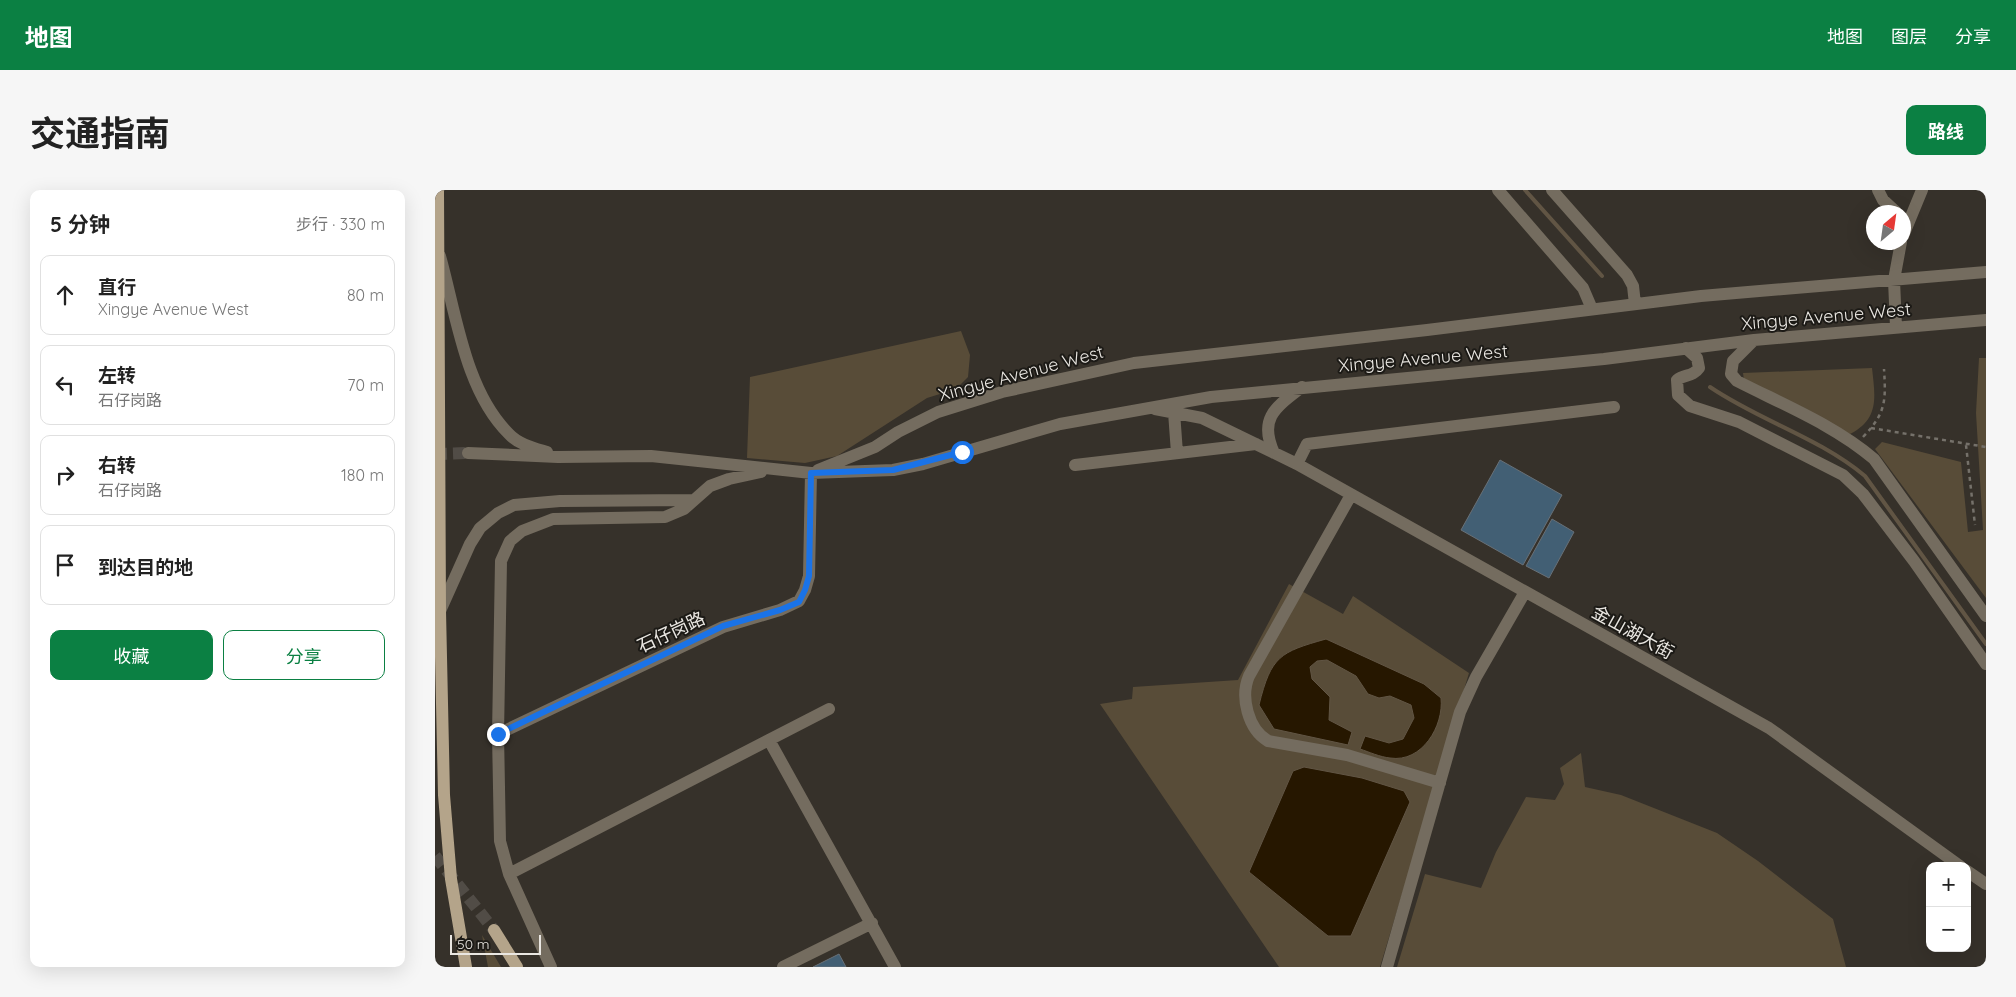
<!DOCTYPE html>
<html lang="zh">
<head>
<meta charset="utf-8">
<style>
  :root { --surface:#fff; --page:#f6f6f6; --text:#222; --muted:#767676; --line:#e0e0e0; --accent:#0b8043 }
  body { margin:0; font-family:Quicksand,"Noto Sans SC",sans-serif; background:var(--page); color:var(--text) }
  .controls { position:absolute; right:15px; bottom:15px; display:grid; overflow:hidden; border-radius:10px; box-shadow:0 5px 20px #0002 }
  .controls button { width:45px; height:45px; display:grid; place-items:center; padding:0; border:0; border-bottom:1px solid var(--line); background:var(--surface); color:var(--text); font:25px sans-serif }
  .compass { position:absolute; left:1431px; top:15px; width:45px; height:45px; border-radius:50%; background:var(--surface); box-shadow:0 5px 20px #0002; rotate:29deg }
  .scale { position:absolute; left:15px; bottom:12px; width:91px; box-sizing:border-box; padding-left:5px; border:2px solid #eae7e2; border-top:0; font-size:14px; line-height:18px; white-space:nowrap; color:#eae7e2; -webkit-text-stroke:4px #1c1a16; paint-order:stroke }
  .stop { position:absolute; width:15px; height:15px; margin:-11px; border:4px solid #1a73e8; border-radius:50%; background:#fff }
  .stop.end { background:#1a73e8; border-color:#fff; box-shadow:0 1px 5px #0008 }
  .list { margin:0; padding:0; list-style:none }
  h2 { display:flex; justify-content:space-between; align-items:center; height:65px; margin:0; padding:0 20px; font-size:21px }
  h2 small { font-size:16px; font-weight:400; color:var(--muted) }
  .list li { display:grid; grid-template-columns:32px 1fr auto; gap:15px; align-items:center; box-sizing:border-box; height:80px; margin:0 10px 10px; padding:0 10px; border:1px solid var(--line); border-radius:10px }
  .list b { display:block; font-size:19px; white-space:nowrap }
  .list p { margin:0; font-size:16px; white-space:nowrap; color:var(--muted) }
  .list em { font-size:16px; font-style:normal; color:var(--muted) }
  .actions { display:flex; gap:10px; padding:15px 20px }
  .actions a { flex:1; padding:11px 0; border:1px solid var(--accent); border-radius:10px; text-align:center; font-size:18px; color:var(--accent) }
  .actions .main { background:var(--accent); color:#fff }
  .icon { flex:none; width:28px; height:28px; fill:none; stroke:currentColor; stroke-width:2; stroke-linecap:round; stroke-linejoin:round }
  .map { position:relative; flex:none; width:1551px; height:777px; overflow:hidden; border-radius:10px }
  header { display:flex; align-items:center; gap:30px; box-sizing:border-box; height:70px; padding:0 25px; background:var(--accent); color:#fff }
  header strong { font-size:24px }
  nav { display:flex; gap:28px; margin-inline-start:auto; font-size:18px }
  .intro { display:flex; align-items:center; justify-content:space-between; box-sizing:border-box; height:120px; padding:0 30px }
  h1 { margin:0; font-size:35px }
  .button { padding:12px 22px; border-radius:10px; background:var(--accent); color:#fff; font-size:18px; font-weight:700 }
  main { display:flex; gap:30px; padding:0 30px }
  aside { flex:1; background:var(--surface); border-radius:10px; box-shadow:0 5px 20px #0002 }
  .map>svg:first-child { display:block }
</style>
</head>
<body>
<header>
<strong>地图</strong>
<nav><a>地图</a><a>图层</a><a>分享</a></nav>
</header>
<div class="intro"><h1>交通指南</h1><a class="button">路线</a></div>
<main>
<aside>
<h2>5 分钟<small>步行 · 330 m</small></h2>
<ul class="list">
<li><svg class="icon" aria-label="ahead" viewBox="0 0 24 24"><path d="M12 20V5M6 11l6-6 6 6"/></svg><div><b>直行</b><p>Xingye Avenue West</p></div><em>80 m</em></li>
<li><svg class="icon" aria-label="left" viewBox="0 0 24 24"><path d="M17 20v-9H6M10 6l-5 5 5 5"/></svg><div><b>左转</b><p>石仔岗路</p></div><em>70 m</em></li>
<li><svg class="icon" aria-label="right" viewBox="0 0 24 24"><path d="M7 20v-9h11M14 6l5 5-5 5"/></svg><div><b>右转</b><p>石仔岗路</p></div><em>180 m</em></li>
<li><svg class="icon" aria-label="arrive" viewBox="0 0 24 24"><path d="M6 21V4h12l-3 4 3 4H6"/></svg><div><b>到达目的地</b></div></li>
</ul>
<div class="actions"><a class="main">收藏</a><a>分享</a></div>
</aside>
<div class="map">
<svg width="1551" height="777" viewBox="0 0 1551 777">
  <rect width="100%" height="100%" fill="#36312a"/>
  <path fill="#584c38" d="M526 141 535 165 533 187 521 199 492 208 402 266 370 273 312 268 315 187Z
    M1544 168H1551V408L1440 259 1447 252 1526 272 1533 342 1548 340 1541 223Z
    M1437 178C1440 206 1445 229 1415 244L1309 190 1308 183Z
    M854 394 908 424 918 406 1034 483 945 777H844L665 514 697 509 698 497 803 490Z
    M1146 563 1150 597 1186 605 1282 643 1323 671 1398 729 1411 777H962L990 684 1046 698 1061 662 1091 607 1120 610 1129 594 1125 578Z
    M47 745 66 777H53Z"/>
  <path fill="#261700" stroke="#615544" d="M891 449 989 494 1006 508C1009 536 987 573 955 568 945 567 934 562 925 559L930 546 954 553 968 549 979 528 976 515 955 506 944 508 933 504 921 486 892 470 882 471 875 477 877 489 895 507 894 530 917 542 913 555 839 539 824 515C836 466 845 462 891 449Z
    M869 577 927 588 969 601 975 612 916 746H893L814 682 858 581Z"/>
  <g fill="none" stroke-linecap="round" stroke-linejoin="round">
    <path stroke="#615544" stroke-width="4" d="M1090 0 1167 86
      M1275 197C1325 231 1383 247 1430 286L1551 454"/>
  </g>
  <path fill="#425f74" stroke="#687077" d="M1065 270 1127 305 1088 375 1026 340Z
    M1117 329 1139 342 1114 388 1091 376Z
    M404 764 411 777H378Z"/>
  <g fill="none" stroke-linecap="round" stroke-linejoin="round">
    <path stroke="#514c46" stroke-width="12" stroke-dasharray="12 6" stroke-linecap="butt" d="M0 264 33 263"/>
    <path stroke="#514c46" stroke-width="12" stroke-dasharray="12 6" stroke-linecap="butt" d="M0 666 59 740"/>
    <path stroke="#75716a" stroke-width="2.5" stroke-dasharray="4 4" stroke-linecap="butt" d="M1436 238 1551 257
      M1428 247C1451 223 1451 211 1449 179
      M1531 255 1540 335"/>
    <path stroke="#746c5f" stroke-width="12" d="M1063 0 1148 98 1157 119
      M1117 0 1192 85 1198 96 1200 114
      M1443 0 1448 10 1461 22
      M1468 46 1487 0
      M5 66C21 123 30 201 74 244 83 254 99 258 112 262
      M1461 137 1459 90 1466 52
      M1319 150 1298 171 1296 184 1302 191C1349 215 1399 235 1439 269L1551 426
      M1251 158 1262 168 1264 178C1258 187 1249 184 1242 190L1243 205 1255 216 1304 232 1408 285 1428 304 1479 371 1551 474
      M720 219 767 228 862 274 1334 538 1525 676
      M739 222 742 263
      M33 263 123 267 216 266 376 283 458 280 488 274 625 234 776 207 1169 169 1319 150 1551 130
      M839 263C823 228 841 217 867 197
      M862 274 872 254 1179 217
      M640 275 821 254
      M383 280 440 257 463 242 503 222 567 202 699 173 992 140 1266 106 1551 82
      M916 305 814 486C805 507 813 539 833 551L912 565 1005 593
      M5 421 35 354 45 338 63 323 79 315 125 311 257 310
      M63 544 288 437 345 420 364 411 370 400 374 386 376 283
      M334 550 460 777
      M1532 681 1551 694
      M74 684 394 519
      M116 777 74 684 65 651 63 544 66 371 75 351 87 341 118 329 230 327 249 319 275 296 294 289 326 282
      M348 777 437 733
      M952 777 1025 522 1041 487 1090 402"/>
    <path stroke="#b4a48a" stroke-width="12" d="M3 0 5 421 9 605 16 689 31 777
      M59 740 82 777"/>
  </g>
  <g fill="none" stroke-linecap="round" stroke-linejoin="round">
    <path stroke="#1a73e8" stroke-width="6" d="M63 544 288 436 345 420 364 412 370 400 374 386 376 283 458 280 527 262"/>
  </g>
  <g text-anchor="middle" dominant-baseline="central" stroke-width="4" stroke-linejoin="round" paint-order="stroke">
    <g font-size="18" fill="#eae7e2" stroke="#1c1a16">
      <text transform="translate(1391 126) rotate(-5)">Xingye Avenue West</text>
      <text transform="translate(988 168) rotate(-5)">Xingye Avenue West</text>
      <text transform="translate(586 183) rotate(-15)">Xingye Avenue West</text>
      <text transform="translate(236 442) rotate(-25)">石仔岗路</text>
      <text transform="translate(1198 442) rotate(29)">金山湖大街</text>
    </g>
  </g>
</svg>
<div class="controls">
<button>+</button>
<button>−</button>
</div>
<svg class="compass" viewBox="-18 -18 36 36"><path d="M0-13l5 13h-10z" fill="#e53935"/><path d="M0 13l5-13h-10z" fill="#767676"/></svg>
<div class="scale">50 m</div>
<div class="stop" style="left:527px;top:262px"></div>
<div class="stop end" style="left:63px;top:544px"></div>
</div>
</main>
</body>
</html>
